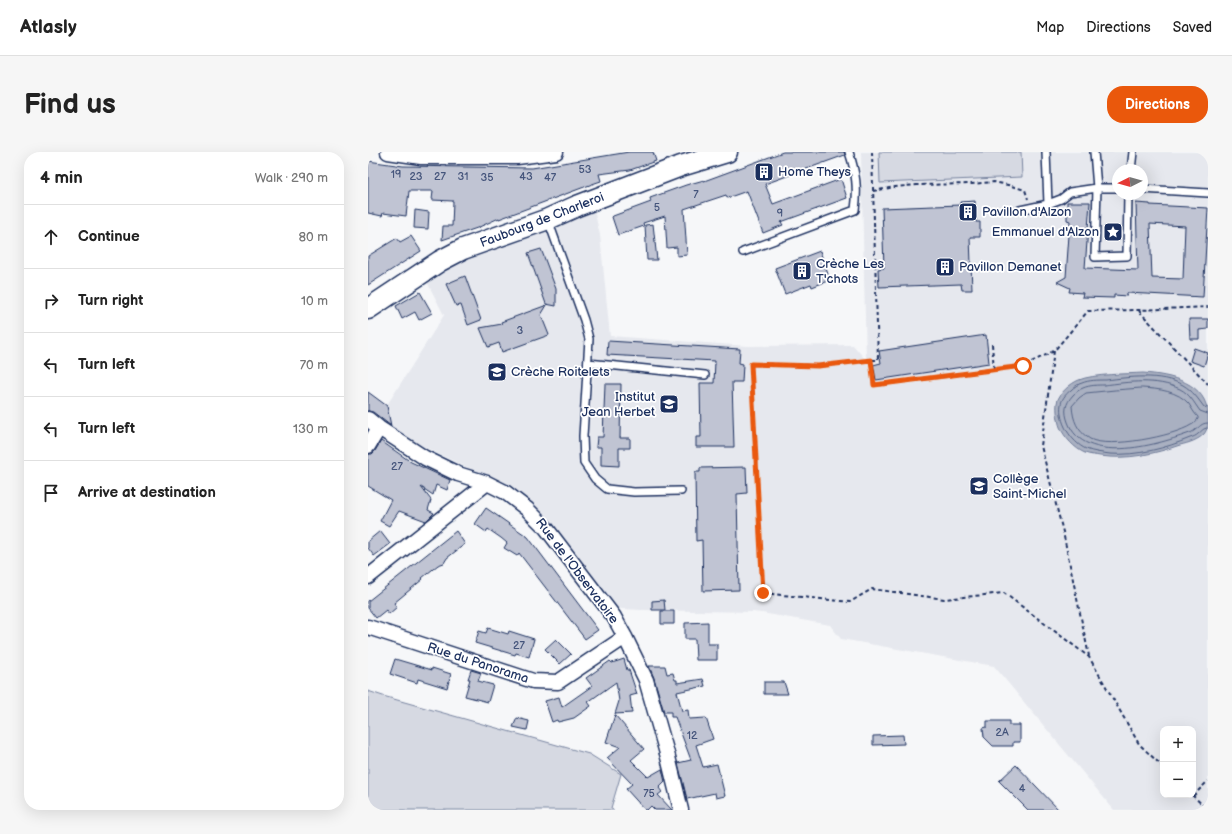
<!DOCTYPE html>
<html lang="en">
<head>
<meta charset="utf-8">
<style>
  :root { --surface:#fff; --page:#f6f6f6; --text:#222; --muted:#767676; --line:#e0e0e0; --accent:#ea580c }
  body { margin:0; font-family:"Balsamiq Sans",sans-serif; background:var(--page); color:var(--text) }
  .controls { position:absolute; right:12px; bottom:12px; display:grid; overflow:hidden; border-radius:8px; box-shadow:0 4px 16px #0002 }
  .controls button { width:36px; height:36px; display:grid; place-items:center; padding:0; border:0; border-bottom:1px solid var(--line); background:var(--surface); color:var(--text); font:20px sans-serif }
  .compass { position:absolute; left:744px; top:12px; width:36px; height:36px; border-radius:50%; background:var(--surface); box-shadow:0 4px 16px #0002; rotate:265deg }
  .stop { position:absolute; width:12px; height:12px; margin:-9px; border:3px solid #ea580c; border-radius:50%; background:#fff }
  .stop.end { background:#ea580c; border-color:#fff; box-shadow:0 1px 4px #0008 }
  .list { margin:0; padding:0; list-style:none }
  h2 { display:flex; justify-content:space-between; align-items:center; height:52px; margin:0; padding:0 16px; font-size:17px }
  h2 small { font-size:13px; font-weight:400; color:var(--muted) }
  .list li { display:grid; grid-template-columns:26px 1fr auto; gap:12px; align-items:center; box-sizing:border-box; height:64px; padding:0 16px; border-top:1px solid var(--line) }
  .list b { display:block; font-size:15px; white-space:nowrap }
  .list em { font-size:13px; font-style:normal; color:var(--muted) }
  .icon { flex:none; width:22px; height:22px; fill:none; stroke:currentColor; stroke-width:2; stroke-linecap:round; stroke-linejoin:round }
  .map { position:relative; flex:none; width:840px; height:658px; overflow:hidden; border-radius:16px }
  header { display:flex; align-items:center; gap:24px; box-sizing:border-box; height:56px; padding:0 20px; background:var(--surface); border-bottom:1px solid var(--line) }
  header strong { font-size:19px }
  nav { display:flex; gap:22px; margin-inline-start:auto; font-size:14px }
  .intro { display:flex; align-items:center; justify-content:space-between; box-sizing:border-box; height:96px; padding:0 24px }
  h1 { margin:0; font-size:28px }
  .button { padding:10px 18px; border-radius:16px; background:var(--accent); color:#fff; font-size:14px; font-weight:700 }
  main { display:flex; gap:24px; padding:0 24px }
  aside { flex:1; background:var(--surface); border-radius:16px; box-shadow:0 4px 16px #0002 }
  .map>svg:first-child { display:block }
</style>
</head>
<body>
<header>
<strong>Atlasly</strong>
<nav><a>Map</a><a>Directions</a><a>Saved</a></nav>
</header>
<div class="intro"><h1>Find us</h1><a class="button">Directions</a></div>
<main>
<aside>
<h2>4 min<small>Walk · 290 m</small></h2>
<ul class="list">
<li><svg class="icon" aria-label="ahead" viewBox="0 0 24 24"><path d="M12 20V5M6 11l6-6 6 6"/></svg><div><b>Continue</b></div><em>80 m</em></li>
<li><svg class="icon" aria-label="right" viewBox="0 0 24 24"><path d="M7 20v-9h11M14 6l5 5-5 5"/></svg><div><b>Turn right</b></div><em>10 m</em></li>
<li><svg class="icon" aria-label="left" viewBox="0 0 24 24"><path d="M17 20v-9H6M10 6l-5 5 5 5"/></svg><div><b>Turn left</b></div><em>70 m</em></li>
<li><svg class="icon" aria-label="left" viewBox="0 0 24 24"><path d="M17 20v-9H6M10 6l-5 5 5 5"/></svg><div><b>Turn left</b></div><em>130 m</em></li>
<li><svg class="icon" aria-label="arrive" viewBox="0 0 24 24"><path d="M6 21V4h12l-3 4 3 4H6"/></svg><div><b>Arrive at destination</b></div></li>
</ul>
</aside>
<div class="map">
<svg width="840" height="658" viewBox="0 0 840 658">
  <rect width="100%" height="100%" fill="#f6f7f9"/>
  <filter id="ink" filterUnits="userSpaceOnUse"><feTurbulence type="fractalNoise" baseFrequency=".025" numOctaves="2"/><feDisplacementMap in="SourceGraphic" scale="8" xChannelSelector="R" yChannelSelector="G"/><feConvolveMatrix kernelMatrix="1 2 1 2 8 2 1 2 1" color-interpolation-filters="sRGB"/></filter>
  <g filter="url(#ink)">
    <path fill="#e6e8ee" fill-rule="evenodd" d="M493 0H840V658H746L626 514 473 487 462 473 394 461 385 460 273 458 238 456 142 336 18 277 12 264 76 163 57 126 180 67 224 49 232 83 242 184 379 194 485 193 498 208ZM750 18H774V42H750ZM219 178 227 212 217 283ZM795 577H825V643H795Z"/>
    <path fill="#d6d9e2" stroke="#7884a0" d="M511 0H653L654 25 512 31Z
      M0 539 15 544 221 602 253 622 243 656 246 658H0Z"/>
    <path fill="#a9b0c1" stroke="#707c99" d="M775 221C802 223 840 230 840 265 840 271 840 277 836 282 830 288 821 291 812 293 786 302 759 308 732 304 727 303 722 303 717 301 707 297 696 285 692 275 690 270 688 257 689 251 690 242 703 231 711 228 725 222 759 222 775 221Z"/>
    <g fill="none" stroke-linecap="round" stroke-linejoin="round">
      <path stroke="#546386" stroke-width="1" d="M774 236C791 237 810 239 821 252 824 257 826 261 830 265V267C828 269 826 272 823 273 806 284 741 297 722 287 709 279 705 268 704 254L711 246 718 241 747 238Z
        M840 256 836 255C830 247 825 239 815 233 792 221 762 225 738 228 730 228 721 228 714 231 710 232 706 235 703 238 699 241 694 246 693 252 690 269 703 290 718 297 725 300 735 301 742 302 769 304 798 296 822 286 825 285 828 284 830 282 834 279 835 276 840 276
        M840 262 832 259C826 251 822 242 812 237 788 226 761 230 736 233 730 233 722 233 715 236 712 237 708 240 705 243 697 252 696 259 700 270 716 314 788 293 819 282 822 281 825 280 827 278 832 275 833 271 840 271"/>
    </g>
    <path fill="#c0c4d3" stroke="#1b2f5e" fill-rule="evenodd" d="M261 0H285L288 9 262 18 231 22 233 29 227 31 131 67V66L109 76 74 88 75 74H84L85 49 64 48 65 39H41L38 64 15 61 14 64 0 61V9L35 14 164 16Z
      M415 0H476L477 3 397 32 405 52 473 27 479 46 413 70 415 73 395 81 379 39 359 46 358 43 316 57 319 103 309 104V95L299 96 297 64 275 71 276 74 250 83 244 65 245 64 283 50 282 46 318 33 336 28V29Z
      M607 49 608 70H612V85H602L604 138H594L593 132 511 135 510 117 516 116 514 56 592 53V50Z
      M699 50H722L717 116 770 118 768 51 782 52V53L840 56 835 145 759 141V144L746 143V146L714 145 715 141 701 140 702 136 689 130 698 125 702 69 699 68ZM782 72 817 74 815 127 784 126Z
      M47 58 61 60 60 77 46 76Z
      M285 72 289 108H279L277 73Z
      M43 84 53 99 0 133V104L29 86 32 90Z
      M173 97 188 137V154L178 152 160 101Z
      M452 99 462 128 444 135 443 132 417 142 407 116Z
      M97 124 113 168 100 173 93 153 88 154 78 132Z
      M52 140 64 161 51 168 47 160 34 167 28 154Z
      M179 153 173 163 181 183 134 200 131 191 120 195 112 176 134 172 133 170Z
      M821 167H840V177L831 178V187H822Z
      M618 183 621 211 508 228 505 213 513 211 511 199Z
      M240 189 372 197 371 211 375 212 374 230H364L366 295H328V285H333L332 231H346L347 209 239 203Z
      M826 196 840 201 836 214 822 209Z
      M237 232H253L252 286H262V296H251V314L233 313V295H228L229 285H235Z
      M0 240 19 254 23 274 5 260 0 259Z
      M13 289 43 310 82 328 79 338 68 333 65 343 53 335 63 348 60 358 66 361 58 369 31 359 21 374 12 369 23 348 0 334V302H4L7 299Z
      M378 315 379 341 369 342 371 438 335 439 334 388 328 389 327 320H332V316Z
      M118 356 160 385 230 478 217 487 151 401 149 404 136 396 139 391 133 386 120 377 118 380 107 372Z
      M12 379 22 392 6 404 0 396V389Z
      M88 379 97 392 79 406 76 411 70 413 54 426 55 427 26 451 29 455 21 462 18 458 8 466 0 456V449Z
      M296 448 297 458H284V449Z
      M293 459H306V472H293Z
      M340 470V492H349V508H328L327 487H317V471Z
      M120 476 140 482 141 479 166 487 161 505 148 501 147 503 107 491 111 479 118 481Z
      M188 487 203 502 192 512 177 497Z
      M27 507 64 518V516L83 522 79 536 50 527 49 531 22 522Z
      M256 507 259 518H261L269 542 262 544 264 561 247 562 251 549 248 530 220 550 223 554 206 566 190 570 189 568 184 570 177 549 191 545 194 555 224 534 218 526 242 509 244 511Z
      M281 514H297L299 522 305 521 307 528H309V531L335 527 337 534 309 540 314 559 320 558 321 567 338 566 345 587 328 593 335 615 349 612 357 644 348 646 347 641 319 647 310 611 323 608 307 565H303V560H296L286 526Z
      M103 518 113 521 110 529 125 533 120 550 97 544 102 527H100Z
      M396 530H416L420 542H396Z
      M247 563 276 597 263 608 280 625 294 617 297 630 291 636 294 640 290 643 304 658H287L283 654 279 658H277L258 637 264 632 239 606 252 595 238 590Z
      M149 566 161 569 159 578 145 575Z
      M619 569H641V573H652V590H645V594H625L616 585 615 576 619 575Z
      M535 583 536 592 505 593V584Z
      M648 613 667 633 691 658H660L631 629Z"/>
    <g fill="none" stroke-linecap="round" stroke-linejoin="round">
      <g stroke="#1b2f5e" stroke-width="10">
        <path id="service" d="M678 0 680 52
          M726 0 729 36H750
          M763 18 765 0
          M774 37 840 41
          M652 58 680 52 693 47 702 40 729 36 727 105 759 104 760 42
          M180 68 216 168 221 187 215 284 216 311 227 327 239 337 266 340 313 339
          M375 100 487 58C490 36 488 21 481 0
          M220 211 337 223"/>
      </g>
      <g stroke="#1b2f5e" stroke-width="17">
        <path id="minor" d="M20 0 53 5H149L188 0
          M0 267 11 276 57 306 90 322 119 331 137 340 159 357 178 376 246 465 257 485 278 528 300 605 313 658
          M0 294 11 276
          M0 425 119 331
          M0 475 165 529 190 530 257 485"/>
      </g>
      <g stroke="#1b2f5e" stroke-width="23">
        <path id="secondary" d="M0 157 72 109 95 97 180 67 209 54 313 14 359 0"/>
      </g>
      <path stroke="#1b2f5e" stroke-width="2" stroke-dasharray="4 3" stroke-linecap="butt" d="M504 0 510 208H503L507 233 655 214 686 199 720 159 771 158 840 155
        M505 39 527 35 549 33 603 32 626 30 640 33 657 38 660 47
        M771 159 840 232
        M624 192 626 218
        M686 199 673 294 695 380 721 504
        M503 208 450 214 383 212 395 441 482 450 504 437 576 447 636 441 721 505 771 592 795 615
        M824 643 840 658
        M825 644 840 629"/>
      <use href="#service" stroke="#fff" stroke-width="7"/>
      <use href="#minor" stroke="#fff" stroke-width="14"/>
      <use href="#secondary" stroke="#fff" stroke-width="20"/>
    </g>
  </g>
  <g fill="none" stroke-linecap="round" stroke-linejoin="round" filter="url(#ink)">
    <path stroke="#ea580c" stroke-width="5" d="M395 441 383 212 450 214 503 208 506 233 655 214"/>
  </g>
  <defs>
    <g id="building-square" transform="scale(1)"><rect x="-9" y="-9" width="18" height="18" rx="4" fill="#1b2f5e" stroke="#fff"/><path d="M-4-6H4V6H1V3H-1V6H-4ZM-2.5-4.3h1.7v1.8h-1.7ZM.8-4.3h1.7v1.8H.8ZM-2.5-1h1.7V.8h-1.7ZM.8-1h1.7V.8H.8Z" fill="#fff"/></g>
    <g id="sight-square" transform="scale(1)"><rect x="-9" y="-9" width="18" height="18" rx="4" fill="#1b2f5e" stroke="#fff"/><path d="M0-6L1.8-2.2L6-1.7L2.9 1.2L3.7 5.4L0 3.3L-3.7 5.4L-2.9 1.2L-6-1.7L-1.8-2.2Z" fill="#fff"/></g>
    <g id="school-square" transform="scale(1)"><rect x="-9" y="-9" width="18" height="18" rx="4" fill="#1b2f5e" stroke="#fff"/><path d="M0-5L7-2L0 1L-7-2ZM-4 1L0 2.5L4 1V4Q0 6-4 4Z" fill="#fff"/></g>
  </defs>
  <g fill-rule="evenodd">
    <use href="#building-square" x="396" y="20"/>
    <use href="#building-square" x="600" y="60"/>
    <use href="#sight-square" x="745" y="80"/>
    <use href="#building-square" x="577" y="115"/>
    <use href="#building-square" x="434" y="119"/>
    <use href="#school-square" x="129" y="220"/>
    <use href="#school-square" x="301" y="252"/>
    <use href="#school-square" x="611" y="334"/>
  </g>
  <g text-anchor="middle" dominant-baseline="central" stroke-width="3.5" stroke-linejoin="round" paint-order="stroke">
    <g font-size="11" fill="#44547b">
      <text x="217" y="17">53</text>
      <text x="28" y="22">19</text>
      <text x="48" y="24">23</text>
      <text x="72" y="24">27</text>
      <text x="95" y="24">31</text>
      <text x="158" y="24">43</text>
      <text x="119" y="25">35</text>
      <text x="182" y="25">47</text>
      <text x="328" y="42">7</text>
      <text x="289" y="55">5</text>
      <text x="412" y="61">9</text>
      <text x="152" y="178">3</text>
      <text x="29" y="314">27</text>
      <text x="151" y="493">27</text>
      <text x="634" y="580">2A</text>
      <text x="324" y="583">12</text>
      <text x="654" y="636">4</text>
      <text x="281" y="641">75</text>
    </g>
    <g font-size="13" fill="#1b2f5e" stroke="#fff" text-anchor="start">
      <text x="410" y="20">Home Theys</text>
      <text x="614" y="60">Pavillon d'Alzon</text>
      <text x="731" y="80" text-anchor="end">Emmanuel d'Alzon</text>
      <text x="448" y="112">Crèche Les<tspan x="448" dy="15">T'chots</tspan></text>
      <text x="591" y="115">Pavillon Demanet</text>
      <text x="143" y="220">Crèche Roitelets</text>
      <text x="287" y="245" text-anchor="end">Institut<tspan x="287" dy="15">Jean Herbet</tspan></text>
      <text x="625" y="327">Collège<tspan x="625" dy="15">Saint-Michel</tspan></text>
    </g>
    <g font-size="13" fill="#1b2f5e" stroke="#fff">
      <text transform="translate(174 68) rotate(-21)">Faubourg de Charleroi</text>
      <text transform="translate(209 419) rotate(53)">Rue de l'Observatoire</text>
      <text transform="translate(110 511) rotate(18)">Rue du Panorama</text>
    </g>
  </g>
</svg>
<div class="controls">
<button>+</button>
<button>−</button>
</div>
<svg class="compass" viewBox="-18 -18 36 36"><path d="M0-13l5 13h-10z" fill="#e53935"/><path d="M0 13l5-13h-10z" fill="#767676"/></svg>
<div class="stop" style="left:655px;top:214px"></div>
<div class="stop end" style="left:395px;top:441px"></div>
</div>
</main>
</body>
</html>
